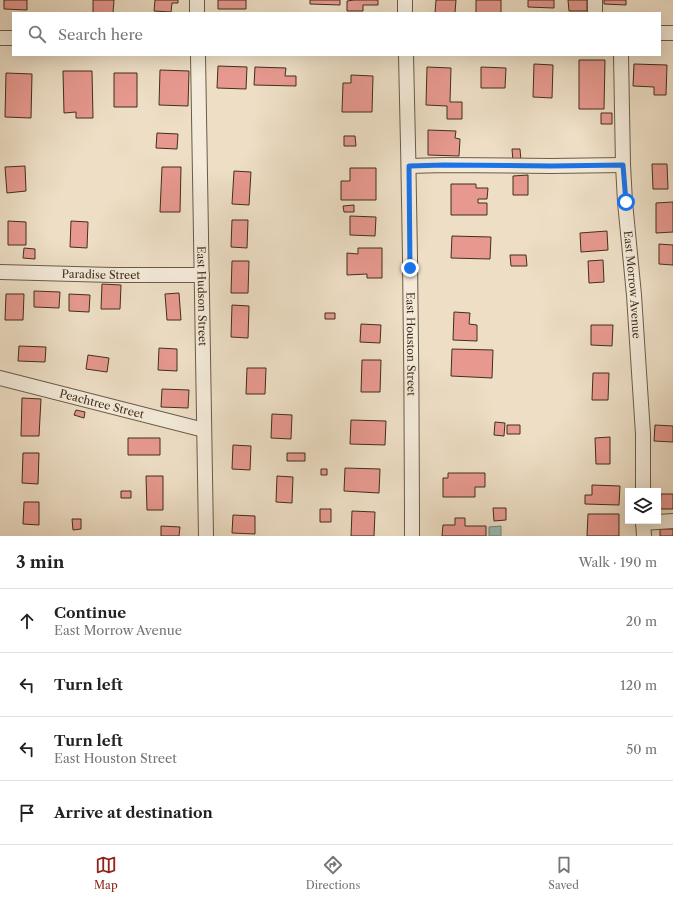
<!DOCTYPE html>
<html lang="en">
<head>
<meta charset="utf-8">
<style>
  :root { --surface:#fff; --page:#f6f6f6; --text:#222; --muted:#767676; --line:#e0e0e0; --accent:#8f2418 }
  body { margin:0; font-family:"Libre Caslon Text",serif; background:var(--page); color:var(--text) }
  .controls { position:absolute; right:12px; bottom:12px; display:grid; overflow:hidden; border-radius:0px; box-shadow:0 4px 16px #0002 }
  .controls button { width:36px; height:36px; display:grid; place-items:center; padding:0; border:0; border-bottom:1px solid var(--line); background:var(--surface); color:var(--text); font:20px sans-serif }
  .stop { position:absolute; width:12px; height:12px; margin:-9px; border:3px solid #1a73e8; border-radius:50%; background:#fff }
  .stop.end { background:#1a73e8; border-color:#fff; box-shadow:0 1px 4px #0008 }
  .list { margin:0; padding:0; list-style:none }
  h2 { display:flex; justify-content:space-between; align-items:center; height:52px; margin:0; padding:0 16px; font-size:17px }
  h2 small { font-size:13px; font-weight:400; color:var(--muted) }
  .list li { display:grid; grid-template-columns:26px 1fr auto; gap:12px; align-items:center; box-sizing:border-box; height:64px; padding:0 16px; border-top:1px solid var(--line) }
  .list b { display:block; font-size:15px; white-space:nowrap }
  .list p { margin:0; font-size:13px; white-space:nowrap; color:var(--muted) }
  .list em { font-size:13px; font-style:normal; color:var(--muted) }
  .icon { flex:none; width:22px; height:22px; fill:none; stroke:currentColor; stroke-width:2; stroke-linecap:round; stroke-linejoin:round }
  .map { position:relative; flex:none; width:673px; height:536px; overflow:hidden }
  .search { position:absolute; background:var(--surface); box-shadow:0 4px 16px #0002; left:12px; right:12px; top:12px; height:44px; display:flex; align-items:center; gap:10px; box-sizing:border-box; padding:0 14px; border-radius:0px; color:var(--muted); font-size:15px }
  .sheet { height:308px; background:var(--surface) }
  nav { display:flex; justify-content:space-around; align-items:center; box-sizing:border-box; height:56px; border-top:1px solid var(--line); background:var(--surface); font-size:11px; color:var(--muted) }
  nav a { display:grid; justify-items:center; gap:2px }
  nav .on { color:var(--accent) }
  .map>svg:first-child { display:block }
</style>
</head>
<body>
<div class="map">
<svg width="673" height="536" viewBox="0 0 673 536">
  <rect width="100%" height="100%" fill="#eddec5"/>
  <filter id="stains"><feTurbulence type="fractalNoise" baseFrequency=".005" numOctaves="4"/><feColorMatrix values="0 0 0 0 .2 0 0 0 0 .09 0 0 0 0 .02 0 0 0 .5 -.17"/></filter>
  <radialGradient id="worn" r=".72"><stop offset=".6" stop-color="#630" stop-opacity="0"/><stop offset="1" stop-color="#630" stop-opacity=".3"/></radialGradient>
  <path fill="#99bcb8" stroke="#768479" d="M501 526V536H489V527Z"/>
  <path fill="#e7998f" stroke="#412f1b" d="M4 0H27V10L4 9Z
    M93 0H114L113 13H93Z
    M155 0H178V3H172L171 12 154 11Z
    M218 0H246V9H218Z
    M310 0H340V5L310 4Z
    M354 0H378V5H363V11H347V1Z
    M436 0H456L455 13H435Z
    M476 0H501V13H476Z
    M528 0H554V8L528 7Z
    M568 0H587V11H569Z
    M604 0H626V5L604 4Z
    M579 60H605L604 109H579Z
    M534 64 553 65 552 98 533 97Z
    M634 64 667 65 666 95H654V87L633 86Z
    M218 66 247 67 246 89 217 88Z
    M255 67 286 68 285 76H296V86L254 85Z
    M427 67 451 68 450 102H462V119H447V106L426 105Z
    M481 67 506 68 505 88H481Z
    M160 70 189 71 188 106 159 105Z
    M63 71H92L93 118H76V112L64 113Z
    M6 73 32 74 31 118 5 117Z
    M114 73H137V107H114Z
    M351 75 373 76 372 112H342L343 83H351Z
    M601 113H612V124H601Z
    M428 130 456 131 455 138 460 139 459 156 428 155Z
    M157 133 178 134 177 149 156 148Z
    M344 136H355L356 146H344Z
    M512 149H520L521 161H513Z
    M652 164H667L668 189H653Z
    M25 166 26 191 7 193 5 167Z
    M162 167H181L180 212H160Z
    M350 168H376V200H341V181H350Z
    M234 171 251 172 249 205 232 204Z
    M528 175V195H513V176Z
    M451 184H476V188H488L487 199H478V203H487V215H451Z
    M673 202V232L656 233V203Z
    M354 205V212H344L343 206Z
    M350 216 376 217 375 236 350 235Z
    M232 220H248L247 248 231 247Z
    M8 221 26 222V245H8Z
    M71 221 88 222 87 248 70 247Z
    M607 231 608 250 581 252 580 233Z
    M452 236 491 237 490 259 451 258Z
    M659 244 673 245V265L659 264Z
    M24 248 35 249V259L23 258Z
    M358 248H382V278H367V274L347 275V253L358 254Z
    M510 255H526L527 266H511Z
    M603 260 604 282 589 283 588 261Z
    M232 261H249L248 293H231Z
    M102 284 121 285 120 309H101Z
    M34 291 60 292 59 308 34 307Z
    M179 293 181 320H167L165 294Z
    M6 294H24L23 320H5Z
    M69 294 90 295 89 312 69 311Z
    M232 305 249 306 248 338 231 337Z
    M454 312 470 313 469 324 477 325V341L453 340Z
    M325 313H335V319H325Z
    M361 324 381 325 380 343 360 342Z
    M591 325H613L612 346 591 345Z
    M19 346 46 347 45 362 18 361Z
    M159 348 177 349V371L158 370Z
    M452 349 493 350 492 378 451 376Z
    M88 355 109 358 107 372 86 369Z
    M362 360H381L380 392H361Z
    M247 368H266L265 394H246Z
    M593 373H609L608 400H592Z
    M162 389 189 390 188 408 161 407Z
    M22 398 41 399 39 436H21Z
    M76 410 85 412 84 418 74 415Z
    M272 414 292 415 291 439 271 438Z
    M351 420 386 421 385 445 350 444Z
    M495 422 505 423 504 436 494 435Z
    M507 425H520V434H507Z
    M655 425 673 426V442L654 441Z
    M610 437V464H596L595 438Z
    M128 438H160V455H128Z
    M233 445 251 446 250 470 232 469Z
    M23 453H39L38 484 22 483Z
    M287 453H305V461H287Z
    M345 468 380 469 379 493 344 491Z
    M321 469H327V475H321Z
    M448 473H485V487H475V497H443V478H448Z
    M146 476H163V510H147Z
    M277 476 293 477 292 503 276 502Z
    M592 485 620 486 619 505 585 504V495H592Z
    M121 491H131V498H121Z
    M661 494H673V509H660Z
    M24 502H39V525L23 524Z
    M493 508H506V520L494 521Z
    M320 509H331V522H320Z
    M352 511 375 512 374 536H351Z
    M588 514H619V536H587Z
    M233 515 255 516V534L232 533Z
    M455 518H465V526H486V536H442L443 525H455Z
    M72 519H81V529L73 530Z
    M161 526 180 527 179 536H161Z
    M660 529H673V536H660Z"/>
  <g fill="none" stroke-linecap="round" stroke-linejoin="round">
    <g stroke="#6c5b46" stroke-width="16">
      <g id="minor">
        <path d="M197 0V13"/>
        <path d="M405 0V13"/>
        <path d="M595 0V13"/>
        <path d="M660 33H673"/>
        <path d="M0 38H13"/>
        <path id="s1" d="M198 55 206 536"/>
        <path id="s2" d="M406 55C410 215 412 376 412 536"/>
        <path id="s3" d="M621 55 623 165 625 202 634 295 643 434V491"/>
        <path d="M409 166 444 165 551 166 623 165"/>
        <path id="s4" d="M0 272 112 275H202"/>
        <path id="s5" d="M0 378 204 430"/>
        <path d="M643 521 644 536"/>
        <path d="M643 523 673 521"/>
      </g>
    </g>
    <use href="#minor" stroke="#f3ead9" stroke-width="14"/>
  </g>
  <g fill="none" stroke-linecap="round" stroke-linejoin="round">
    <path stroke="#1a73e8" stroke-width="5" d="M410 268 409 166 444 165 551 166 623 165 626 202"/>
  </g>
  <g text-anchor="middle" dominant-baseline="central" stroke-width="3" stroke-linejoin="round" paint-order="stroke">
    <g font-size="11" fill="#412f1b" stroke="#f3ead9">
      <text stroke="none"><textPath href="#s4" startOffset="101">Paradise Street</textPath></text>
      <text stroke="none"><textPath href="#s3" startOffset="230">East Morrow Avenue</textPath></text>
      <text stroke="none"><textPath href="#s1" startOffset="241">East Hudson Street</textPath></text>
      <text stroke="none"><textPath href="#s2" startOffset="289">East Houston Street</textPath></text>
      <text stroke="none"><textPath href="#s5" startOffset="105">Peachtree Street</textPath></text>
    </g>
  </g>
  <rect width="100%" height="100%" filter="url(#stains)"/>
  <rect width="100%" height="100%" fill="url(#worn)"/>
</svg>
<div class="controls">
<button><svg class="icon" aria-label="layers" viewBox="0 0 24 24"><path d="M12 4l9 5-9 5-9-5zM3 14l9 5 9-5"/></svg></button>
</div>
<div class="stop" style="left:626px;top:202px"></div>
<div class="stop end" style="left:410px;top:268px"></div>
<div class="search"><svg class="icon" aria-label="search" viewBox="0 0 24 24"><circle cx="10" cy="10" r="6"/><path d="M15 15l6 6"/></svg>Search here</div>
</div>
<section class="sheet">
<h2>3 min<small>Walk · 190 m</small></h2>
<ul class="list">
<li><svg class="icon" aria-label="ahead" viewBox="0 0 24 24"><path d="M12 20V5M6 11l6-6 6 6"/></svg><div><b>Continue</b><p>East Morrow Avenue</p></div><em>20 m</em></li>
<li><svg class="icon" aria-label="left" viewBox="0 0 24 24"><path d="M17 20v-9H6M10 6l-5 5 5 5"/></svg><div><b>Turn left</b></div><em>120 m</em></li>
<li><svg class="icon" aria-label="left" viewBox="0 0 24 24"><path d="M17 20v-9H6M10 6l-5 5 5 5"/></svg><div><b>Turn left</b><p>East Houston Street</p></div><em>50 m</em></li>
<li><svg class="icon" aria-label="arrive" viewBox="0 0 24 24"><path d="M6 21V4h12l-3 4 3 4H6"/></svg><div><b>Arrive at destination</b></div></li>
</ul>
</section>
<nav>
<a class="on"><svg class="icon" aria-label="map" viewBox="0 0 24 24"><path d="M3 6l6-2 6 2 6-2v14l-6 2-6-2-6 2zM9 4v14M15 6v14"/></svg>Map</a>
<a><svg class="icon" aria-label="directions" viewBox="0 0 24 24"><path d="M12 3l9 9-9 9-9-9zM9 14v-3h6M13 9l2 2-2 2"/></svg>Directions</a>
<a><svg class="icon" aria-label="saved" viewBox="0 0 24 24"><path d="M7 4h10v16l-5-4-5 4z"/></svg>Saved</a>
</nav>
</body>
</html>
